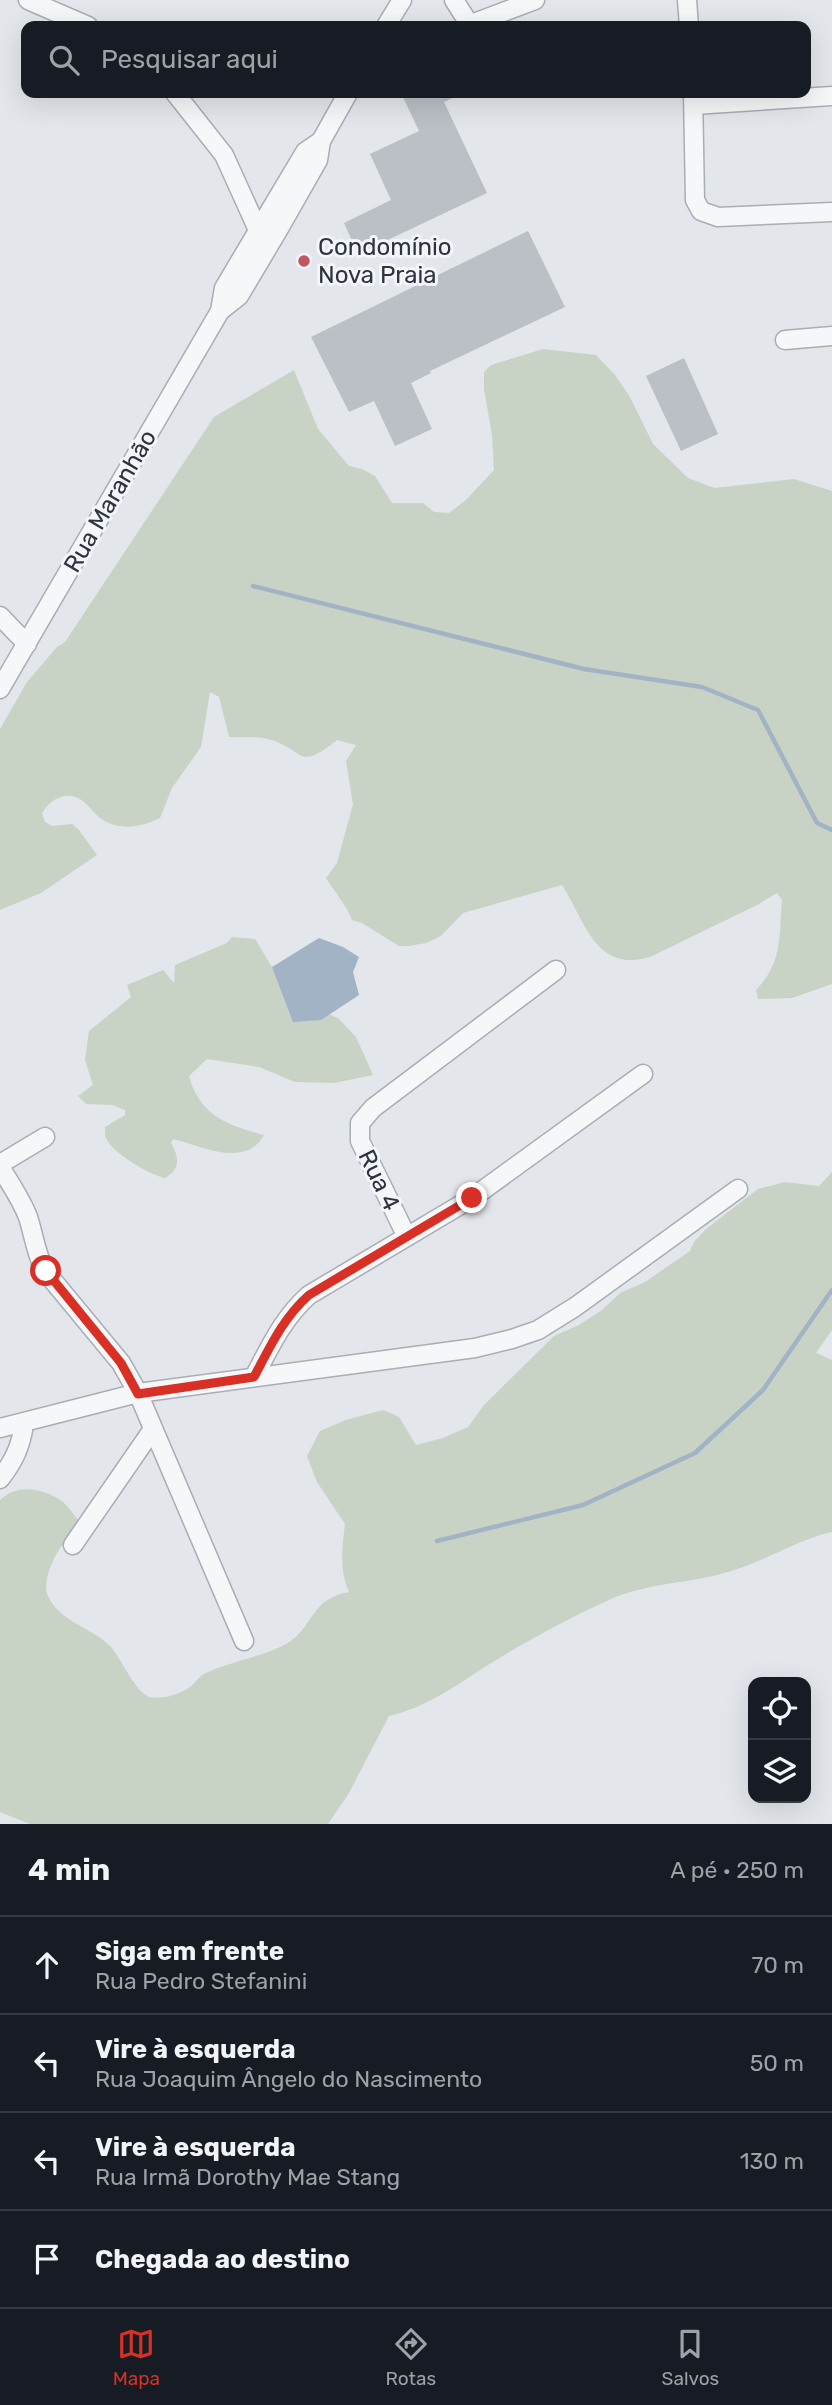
<!DOCTYPE html>
<html lang="pt">
<head>
<meta charset="utf-8">
<style>
  :root { --surface:#171b24; --page:#20242c; --text:#f1f3f6; --muted:#9ea1a6; --line:#363941; --accent:#d93025 }
  body { margin:0; font-family:Rubik,sans-serif; background:var(--page); color:var(--text) }
  .controls { position:absolute; right:21px; bottom:21px; display:grid; overflow:hidden; border-radius:14px; box-shadow:0 7px 28px #0002 }
  .controls button { width:63px; height:63px; display:grid; place-items:center; padding:0; border:0; border-bottom:2px solid var(--line); background:var(--surface); color:var(--text); font:35px sans-serif }
  .stop { position:absolute; width:21px; height:21px; margin:-16px; border:5px solid #d93025; border-radius:50%; background:#fff }
  .stop.end { background:#d93025; border-color:#fff; box-shadow:0 2px 7px #0008 }
  .list { margin:0; padding:0; list-style:none }
  h2 { display:flex; justify-content:space-between; align-items:center; height:91px; margin:0; padding:0 28px; font-size:30px }
  h2 small { font-size:23px; font-weight:400; color:var(--muted) }
  .list li { display:grid; grid-template-columns:46px 1fr auto; gap:21px; align-items:center; box-sizing:border-box; height:98px; padding:0 28px; border-top:2px solid var(--line) }
  .list b { display:block; font-size:26px; white-space:nowrap }
  .list p { margin:0; font-size:23px; white-space:nowrap; color:var(--muted) }
  .list em { font-size:23px; font-style:normal; color:var(--muted) }
  .icon { flex:none; width:38px; height:38px; fill:none; stroke:currentColor; stroke-width:2; stroke-linecap:round; stroke-linejoin:round }
  .map { position:relative; flex:none; width:832px; height:1824px; overflow:hidden }
  .search { position:absolute; background:var(--surface); box-shadow:0 7px 28px #0002; left:21px; right:21px; top:21px; height:77px; display:flex; align-items:center; gap:18px; box-sizing:border-box; padding:0 24px; border-radius:14px; color:var(--muted); font-size:26px }
  .sheet { height:483px; background:var(--surface) }
  nav { display:flex; justify-content:space-around; align-items:center; box-sizing:border-box; height:98px; border-top:2px solid var(--line); background:var(--surface); font-size:19px; color:var(--muted) }
  nav a { display:grid; justify-items:center; gap:4px }
  nav .on { color:var(--accent) }
  .map>svg:first-child { display:block }
</style>
</head>
<body>
<div class="map">
<svg width="832" height="1824" viewBox="0 0 832 1824">
  <rect width="100%" height="100%" fill="#e3e6ea"/>
  <path fill="#c8d3c5" d="M543 349 596 355 615 375 630 397 653 444 688 478 714 488 794 479 832 491V984L792 998 758 999 756 990C783 962 779 936 782 900L777 893 757 905 650 957C595 973 586 922 562 885L463 913 441 936 426 943 409 946H399L362 923 352 920 347 909 326 878 337 863 353 804 346 761 356 745 337 740C296 773 306 749 268 739 256 736 241 738 229 737L219 697 210 692 201 747 172 788 160 818C142 827 121 831 103 820 94 815 88 802 78 798 63 791 49 801 42 813L45 822 52 826 72 824 79 830 97 855 41 893 0 910V729L27 682 57 647 65 642 214 417 294 370 318 429 349 466 362 469 375 476 392 503H423L434 512 449 513 466 500 494 470 492 435 484 389V372L491 365Z
    M232 937 255 939 287 992 339 1019 356 1037 373 1075 334 1083 295 1082 259 1067 207 1059 189 1076C200 1116 227 1125 264 1135 245 1169 202 1146 173 1139L171 1143C179 1157 181 1169 165 1178 150 1175 112 1153 106 1138 105 1136 105 1128 105 1127L125 1115V1110L112 1105 86 1104 78 1096 93 1085 85 1060 89 1031 131 997 127 985 163 970 174 983 175 965 227 943Z
    M832 1172V1330L816 1353 832 1360V1532C795 1540 765 1562 728 1572 689 1584 648 1582 609 1600 573 1616 536 1636 501 1657 464 1679 432 1706 389 1716L349 1793 328 1824H30L0 1812V1500C17 1483 44 1488 63 1502 69 1507 74 1515 78 1520L76 1535C71 1539 64 1543 60 1548 52 1560 41 1585 49 1598 62 1623 93 1628 111 1647 121 1659 136 1693 150 1697 161 1700 181 1694 190 1687 196 1682 199 1676 206 1673 231 1661 262 1657 286 1644 315 1627 309 1599 349 1592 339 1568 342 1550 345 1524L317 1482 307 1456 320 1431 346 1420 383 1410 399 1417 416 1445 443 1438 468 1427 484 1405 554 1336 579 1325 602 1310 620 1293 645 1282 690 1251 694 1242 706 1229 758 1189 785 1182 819 1186Z"/>
  <path fill="#a2b3c6" d="M319 938 343 947 359 957 353 972 359 995 321 1020 293 1022 272 967Z"/>
  <g fill="none" stroke-linecap="round" stroke-linejoin="round">
    <path stroke="#a2b3c6" stroke-width="4.5" d="M253 586 584 669 702 687 758 710 817 823 832 830
      M437 1541 583 1505 695 1453 763 1390 832 1290"/>
  </g>
  <path fill="#bbbfc6" d="M401 93H464L444 102 487 193 358 254 344 223 391 200 370 154 419 131Z
    M528 231 565 307 430 371 431 373 411 383 432 429 395 446 374 401 349 412 311 337Z
    M684 358 718 434 681 451 646 376Z"/>
  <g fill="none" stroke-linecap="round" stroke-linejoin="round">
    <g stroke="#a9adb4" stroke-width="21">
      <path id="minor" d="M28 0 88 26
        M454 0 468 22 474 23 535 0
        M687 0 689 26
        M386 26 402 0
        M175 93 224 155 258 230
        M693 93 695 200 701 211 718 217 832 212
        M694 105 832 96
        M220 311 224 288 305 152 321 141
        M785 340 832 336
        M0 616 27 644
        M0 689 220 311 239 296 280 227 318 160 321 141 348 93
        M0 1164 45 1137
        M0 1167C10 1183 21 1199 28 1217 34 1236 36 1254 45 1271L121 1363 138 1393 244 1641
        M406 1235 360 1141V1123L373 1108 556 970
        M254 1377C270 1347 283 1318 309 1295L472 1198 643 1074
        M0 1428 138 1393 475 1348 512 1339 538 1330 575 1307 738 1189
        M0 1479C14 1461 21 1446 24 1424
        M73 1545 153 1429"/>
    </g>
    <use href="#minor" stroke="#f6f7f9" stroke-width="18"/>
  </g>
  <g fill="none" stroke-linecap="round" stroke-linejoin="round">
    <path stroke="#d93025" stroke-width="9" d="M46 1271 121 1363 138 1394 254 1377C270 1347 283 1318 309 1295L472 1198"/>
  </g>
  <circle fill="#c25562" stroke="#f3f5f8" stroke-width="2.5" cx="304" cy="261" r="7"/>
  <g text-anchor="middle" dominant-baseline="central" stroke-width="6" stroke-linejoin="round" paint-order="stroke">
    <g font-size="24" fill="#2d3341" stroke="#f3f5f8" text-anchor="start">
      <text x="318" y="247">Condomínio<tspan x="318" dy="28">Nova Praia</tspan></text>
    </g>
    <g font-size="24" fill="#2d3341" stroke="#f3f5f8">
      <text transform="translate(110 501) rotate(-60)">Rua Maranhão</text>
      <text transform="translate(379 1180) rotate(64)">Rua 4</text>
    </g>
  </g>
</svg>
<div class="controls">
<button><svg class="icon" aria-label="locate" viewBox="0 0 24 24"><circle cx="12" cy="12" r="6"/><path d="M12 2v4M12 18v4M2 12h4M18 12h4"/></svg></button>
<button><svg class="icon" aria-label="layers" viewBox="0 0 24 24"><path d="M12 4l9 5-9 5-9-5zM3 14l9 5 9-5"/></svg></button>
</div>
<div class="stop" style="left:46px;top:1271px"></div>
<div class="stop end" style="left:472px;top:1198px"></div>
<div class="search"><svg class="icon" aria-label="search" viewBox="0 0 24 24"><circle cx="10" cy="10" r="6"/><path d="M15 15l6 6"/></svg>Pesquisar aqui</div>
</div>
<section class="sheet">
<h2>4 min<small>A pé · 250 m</small></h2>
<ul class="list">
<li><svg class="icon" aria-label="ahead" viewBox="0 0 24 24"><path d="M12 20V5M6 11l6-6 6 6"/></svg><div><b>Siga em frente</b><p>Rua Pedro Stefanini</p></div><em>70 m</em></li>
<li><svg class="icon" aria-label="left" viewBox="0 0 24 24"><path d="M17 20v-9H6M10 6l-5 5 5 5"/></svg><div><b>Vire à esquerda</b><p>Rua Joaquim Ângelo do Nascimento</p></div><em>50 m</em></li>
<li><svg class="icon" aria-label="left" viewBox="0 0 24 24"><path d="M17 20v-9H6M10 6l-5 5 5 5"/></svg><div><b>Vire à esquerda</b><p>Rua Irmã Dorothy Mae Stang</p></div><em>130 m</em></li>
<li><svg class="icon" aria-label="arrive" viewBox="0 0 24 24"><path d="M6 21V4h12l-3 4 3 4H6"/></svg><div><b>Chegada ao destino</b></div></li>
</ul>
</section>
<nav>
<a class="on"><svg class="icon" aria-label="map" viewBox="0 0 24 24"><path d="M3 6l6-2 6 2 6-2v14l-6 2-6-2-6 2zM9 4v14M15 6v14"/></svg>Mapa</a>
<a><svg class="icon" aria-label="directions" viewBox="0 0 24 24"><path d="M12 3l9 9-9 9-9-9zM9 14v-3h6M13 9l2 2-2 2"/></svg>Rotas</a>
<a><svg class="icon" aria-label="saved" viewBox="0 0 24 24"><path d="M7 4h10v16l-5-4-5 4z"/></svg>Salvos</a>
</nav>
</body>
</html>
